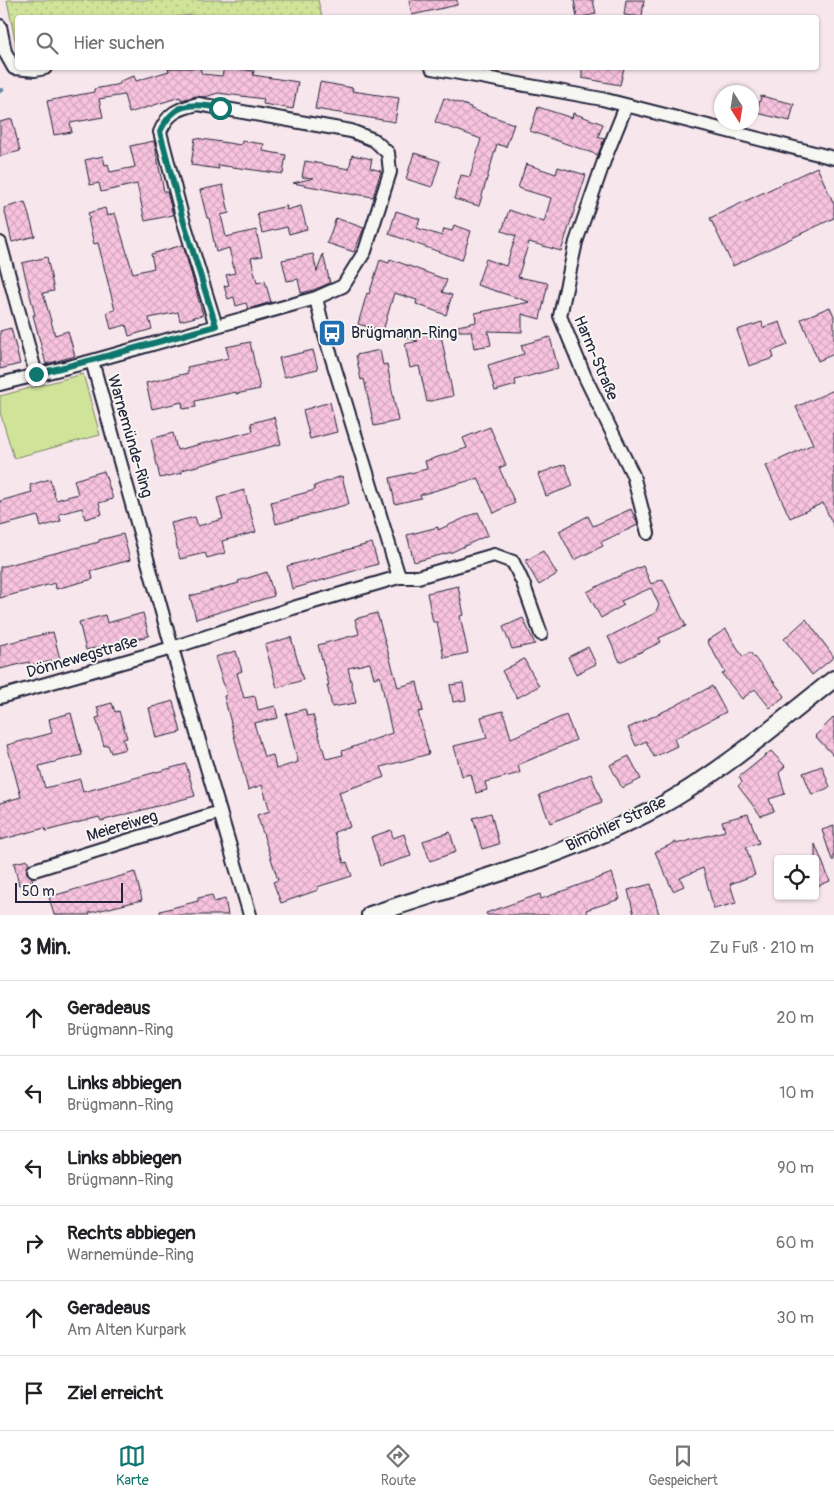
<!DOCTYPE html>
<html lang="de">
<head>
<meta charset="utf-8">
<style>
  :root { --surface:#fff; --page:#f2f2f2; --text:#202124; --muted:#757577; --line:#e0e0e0; --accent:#0f766e }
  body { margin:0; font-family:Pangolin,sans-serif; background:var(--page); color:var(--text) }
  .controls { position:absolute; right:15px; bottom:15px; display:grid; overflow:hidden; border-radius:5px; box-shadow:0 1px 4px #0004 }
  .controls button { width:45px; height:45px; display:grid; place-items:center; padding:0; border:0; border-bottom:1px solid var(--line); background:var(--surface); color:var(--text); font:25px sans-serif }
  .compass { position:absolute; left:714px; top:85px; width:45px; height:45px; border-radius:50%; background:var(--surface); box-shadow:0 1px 4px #0004; rotate:168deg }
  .scale { position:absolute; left:15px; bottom:12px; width:108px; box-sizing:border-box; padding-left:5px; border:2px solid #22223b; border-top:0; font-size:14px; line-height:18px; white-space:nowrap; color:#22223b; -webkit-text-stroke:4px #f6f6f2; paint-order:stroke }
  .stop { position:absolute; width:15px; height:15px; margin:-11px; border:4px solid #0f766e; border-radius:50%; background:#fff }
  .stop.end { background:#0f766e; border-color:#fff; box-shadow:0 1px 5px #0008 }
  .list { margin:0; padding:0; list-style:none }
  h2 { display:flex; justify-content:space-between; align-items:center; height:65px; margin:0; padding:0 20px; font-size:21px }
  h2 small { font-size:16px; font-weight:400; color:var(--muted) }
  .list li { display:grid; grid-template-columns:32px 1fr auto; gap:15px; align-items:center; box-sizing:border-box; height:75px; padding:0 20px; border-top:1px solid var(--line) }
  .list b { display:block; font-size:19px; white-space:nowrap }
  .list p { margin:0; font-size:16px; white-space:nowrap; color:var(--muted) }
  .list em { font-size:16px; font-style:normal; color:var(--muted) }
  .icon { flex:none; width:28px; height:28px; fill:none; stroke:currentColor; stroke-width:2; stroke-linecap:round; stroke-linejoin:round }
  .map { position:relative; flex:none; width:834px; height:915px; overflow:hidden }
  .search { position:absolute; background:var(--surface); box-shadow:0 1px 4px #0004; left:15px; right:15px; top:15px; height:55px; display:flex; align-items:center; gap:12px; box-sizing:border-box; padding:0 18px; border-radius:5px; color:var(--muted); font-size:19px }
  .sheet { height:515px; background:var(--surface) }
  nav { display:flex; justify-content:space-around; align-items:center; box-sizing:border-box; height:70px; border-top:1px solid var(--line); background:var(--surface); font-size:14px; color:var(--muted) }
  nav a { display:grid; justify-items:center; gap:2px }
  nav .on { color:var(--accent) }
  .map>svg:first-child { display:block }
</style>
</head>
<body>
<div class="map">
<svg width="834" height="915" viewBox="0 0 834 915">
  <defs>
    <pattern id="grass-dots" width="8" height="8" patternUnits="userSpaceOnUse" patternTransform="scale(1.25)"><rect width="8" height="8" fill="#d0e499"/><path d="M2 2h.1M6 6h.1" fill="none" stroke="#b2c385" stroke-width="1.8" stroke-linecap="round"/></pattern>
    <pattern id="building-cross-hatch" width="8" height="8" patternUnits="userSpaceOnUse" patternTransform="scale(1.25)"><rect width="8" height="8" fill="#f8c3de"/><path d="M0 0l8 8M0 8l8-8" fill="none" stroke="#d4a7bf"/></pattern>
  </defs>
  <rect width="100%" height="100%" fill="#f7e7ec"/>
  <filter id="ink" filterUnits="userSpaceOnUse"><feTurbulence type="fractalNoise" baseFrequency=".02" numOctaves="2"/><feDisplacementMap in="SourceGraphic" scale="10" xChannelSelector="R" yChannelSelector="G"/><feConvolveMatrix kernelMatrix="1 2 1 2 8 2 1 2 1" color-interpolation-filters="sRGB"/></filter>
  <g filter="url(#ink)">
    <path fill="url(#grass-dots)" stroke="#79836a" d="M7 0H318L322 17 209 18 190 15 167 18H18L17 49Z"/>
    <path fill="#d0e499" stroke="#79836a" d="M83 374 100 435 14 458 0 412V396Z"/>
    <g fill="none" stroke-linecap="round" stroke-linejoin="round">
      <path stroke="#6389a6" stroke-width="4.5" d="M0 91 2 90"/>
    </g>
    <path fill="url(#building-cross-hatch)" stroke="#22223b" d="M409 0H457V5L412 15Z
      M574 0H593L596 14 577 18Z
      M626 0H644L642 17 624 15Z
      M168 68H200L202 74 222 76 224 68H227L254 71 253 75 298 82 293 109 263 104 264 99 218 93 205 97 196 96 181 100 180 97 129 113 124 95 99 99 103 117 70 123 72 132 54 135 47 101 94 92V89L120 84V81L134 76 136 81 169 71Z
      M582 68H624L620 85 582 78Z
      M320 82 353 88 352 91 399 98 395 122 315 109Z
      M761 96 794 104 790 121 757 113Z
      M444 98 471 107V109L514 124 506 147 497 144 479 206 454 199 461 175 470 177 481 139 435 122Z
      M538 107 572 118 573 113 603 124 598 137 604 139 598 155 530 131Z
      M12 119 20 151 0 156V122Z
      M195 138 241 145 242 141 264 144 263 151 286 155 283 174 218 165 219 169 191 165Z
      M154 141 164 192H167L173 215 145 221 137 184 101 192 99 183 90 185 85 160 103 156 105 165 108 164 110 172 135 167 130 146Z
      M414 153 440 161 432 187 406 179Z
      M352 155 372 159 370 168 381 171 373 197 355 194V195L293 183 314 178 302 177 305 161 349 169Z
      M526 164 556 174 558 167 586 175 561 251 529 242 518 277 548 283 540 319 522 314V332L488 331 491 345 474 348 471 331H459L458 326 476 322 475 313 530 302 477 285 486 259 506 266 516 236 502 231 509 210 544 222 551 198 518 188Z
      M817 167 834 204V218L733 266 710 218Z
      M223 185 229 213 221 215 226 237 256 230 262 256 251 258 257 283 265 281 271 302 248 309 246 303 236 306 234 297 228 299 224 286 229 285 226 275 235 273 229 248 216 252 209 218H207L200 190Z
      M25 202 35 236 12 242 4 208Z
      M287 206 286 210 301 206 307 229 289 234 287 227 262 233 257 213Z
      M105 208 107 216 115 213 133 273 154 268 151 254 183 245 203 315 180 321 178 312 149 318 152 329 129 336 126 325 111 329 107 312 115 310 98 243 94 244 88 219 90 218 88 213Z
      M396 211 420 219 417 228 442 236 444 229 452 231 454 225 471 231 462 260 389 234Z
      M336 218 364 228 354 252 327 243Z
      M313 254 317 272 323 254 330 283 313 290 301 293 298 279 287 281 282 260Z
      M47 257 54 291 43 293 55 335 68 331 75 356 46 364 33 315H35L22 263Z
      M390 259 447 280 442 292 452 295 446 315 416 304 417 300 394 293 383 331 358 324 367 293 369 294 380 260 389 263Z
      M830 307 834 316V354L818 361 801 319Z
      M762 322 763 328 780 322 788 345 772 351 774 358 749 366 737 330Z
      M11 328 20 364 0 369V331Z
      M440 330 453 396 427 402 419 366 410 368 405 344 418 341 404 337Z
      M550 337 558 368 515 380 516 385 495 391 488 365 524 354 521 345Z
      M250 342 260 389 236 394V392L195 401 196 407 183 409 182 402 152 409 146 383 188 373 187 367 229 358 226 347Z
      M313 350 318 369 284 377 279 358Z
      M380 350 383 365 387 364 398 421 374 426 364 379 361 380 356 355Z
      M834 390V527L823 503 790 518 766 466 813 444 796 407Z
      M330 402 337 432 310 439 303 410Z
      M274 417 281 444 182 470V473L160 478 151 439 173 433 177 450 253 431 251 423Z
      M490 427 506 465 499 468 515 503 494 513 478 478 420 495 421 498 395 504 390 478 427 469 425 461 467 448 463 438Z
      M565 464 573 486 546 496 538 474Z
      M104 471 113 499 99 503 102 514 85 519 82 508 59 514 61 521 41 527 38 516 0 526V501L32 492 30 485 50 479 56 500 78 494 74 480Z
      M342 476 349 504 276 524 271 502 315 490 314 486Z
      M244 490 256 532 222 541 225 553 207 558 205 553 180 559 171 523 195 517 198 526 223 519 217 498Z
      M631 509 638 525 601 542 603 546 574 560 559 531 588 516 593 526Z
      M478 512 488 535 452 552 414 562 407 535 438 527V530Z
      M123 534 130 560 91 571 93 579 56 589 55 583 0 598V567L99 542V540Z
      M372 543 378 564 292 589 287 566Z
      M543 551 557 574 539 585 525 561Z
      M643 566 651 584 663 579 686 626 659 638 661 642 620 662 608 637 655 613 659 605 651 588 621 601 624 605 601 618 587 592 610 580Z
      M267 572 274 596 196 619 190 596 239 583 238 581Z
      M458 586 464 615 460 616 468 653 444 658 437 622H433L427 593Z
      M143 613 149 636 86 650 79 622 105 615 107 623Z
      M377 613 398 687 417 682 423 711 418 712 429 754 381 767 385 777 339 792 350 827 334 832 344 863 347 862 352 876 317 887 318 890 281 903 273 882 278 880 257 815 270 811 262 785 248 790 224 696 227 695 215 657 236 651 242 671 237 673 244 698 255 696 258 710 275 706 278 718 254 723 264 757 273 755 276 769 298 762 286 714 305 709 307 716 313 715 326 759 343 755 342 751 392 733 380 676 374 678 370 663 348 668 356 703 332 707 327 685H329L318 645 359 634 355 619Z
      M523 618 535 644 512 649 503 627Z
      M806 619 834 657 812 675 784 639Z
      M726 629 743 657 750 652 785 696 770 708 755 689 742 699 722 674 725 672 707 641Z
      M53 632 60 659 30 666 29 662 0 669V645Z
      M291 637 303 680 277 688 265 645Z
      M588 647 596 664 576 674 568 657Z
      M524 659 539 686 517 698 502 671Z
      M463 683 466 700 453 702 450 685Z
      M712 686 726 712 674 739 677 746 654 757 646 741 636 746 628 728 673 707Z
      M173 701 181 732 156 738 149 708Z
      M112 703 115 712 119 711 127 738 123 739 126 749 111 753 108 745 104 746 96 718 100 717 97 707Z
      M503 711 511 738 566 715 576 740 518 765 520 773 485 782 487 790 476 793 471 774 462 776 454 746 487 738 481 717Z
      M71 713 82 755 39 766 45 788 80 779 83 792 186 764 195 796 101 821 99 817 46 831 45 828 0 840V803L21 797 7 745 52 733 49 719Z
      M834 717V756L815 736Z
      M771 751 785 766 779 773 785 794 769 799 774 811 761 816 738 786 742 782 739 777Z
      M629 756 641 779 622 788 610 765Z
      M822 766 830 787 812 795 803 773Z
      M591 774 602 802 550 823 539 795Z
      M491 813 499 844 482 849 473 818Z
      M748 814 759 843 746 847 755 875 730 884 736 903 714 909 703 868 680 878 684 886 673 891 655 852 676 842V844L725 831 722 821Z
      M834 826V860H832L822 830Z
      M391 830 393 838 404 834 411 856 380 866 371 837Z
      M450 832 456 852 430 861 423 841Z
      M815 844 830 881 815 887Z
      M28 860 29 864 26 872 32 878 33 881 19 885 14 863Z
      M135 872 142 900 89 913 90 915H54L49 897Z
      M612 873 620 899 586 910 588 915H487L486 913 540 894 541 899Z
      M651 884 659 915H634L628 890Z
      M212 895 214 902 225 899 228 915H161L160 911 198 901V898Z"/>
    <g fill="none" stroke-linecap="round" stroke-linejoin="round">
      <g stroke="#22223b" stroke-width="16">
        <path id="minor" d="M0 26 5 52 14 68 35 70 45 68
          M432 68 602 99 834 158
          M626 106 605 158 576 242 560 316 585 377 633 475 648 533
          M0 243 36 374
          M316 298 325 336 399 577
          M216 326 182 216 160 132C168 113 177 109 198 104L351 131 374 140 388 153 390 172 365 251 343 286 316 298 92 361 172 648 250 915
          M0 384 92 361
          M0 697 172 648 293 608 399 577H418L494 555 513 562 523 583 541 634
          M34 870 220 812"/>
      </g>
      <g stroke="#22223b" stroke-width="20">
        <path id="tertiary" d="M370 915C466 883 567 856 657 808 721 773 777 724 834 679"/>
      </g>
      <use href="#minor" stroke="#f6f6f2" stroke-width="12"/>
      <use href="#tertiary" stroke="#f6f6f2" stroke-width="16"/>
    </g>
  </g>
  <g fill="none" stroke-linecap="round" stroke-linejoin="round" filter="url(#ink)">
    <path stroke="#0f766e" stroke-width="6" d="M36 374 92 360 216 326 182 216 160 132C173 103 191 102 220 108"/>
  </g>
  <defs>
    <g id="bus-square" transform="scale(1.4375)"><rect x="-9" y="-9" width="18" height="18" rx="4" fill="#1f6fb2" stroke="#f6f6f2"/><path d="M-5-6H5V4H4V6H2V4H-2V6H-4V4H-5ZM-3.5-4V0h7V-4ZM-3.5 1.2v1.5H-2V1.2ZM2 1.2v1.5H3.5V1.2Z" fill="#fff"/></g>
  </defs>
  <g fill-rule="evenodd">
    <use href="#bus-square" x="332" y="333"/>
  </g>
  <g text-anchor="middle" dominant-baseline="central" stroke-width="4" stroke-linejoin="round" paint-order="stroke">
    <g font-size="16" fill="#22223b" stroke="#f6f6f2" text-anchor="start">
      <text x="351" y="333">Brügmann-Ring</text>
    </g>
    <g font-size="16" fill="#22223b" stroke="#f6f6f2">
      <text transform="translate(596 358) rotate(67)">Harm-Straße</text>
      <text transform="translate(130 436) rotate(74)">Warnemünde-Ring</text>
      <text transform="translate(82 657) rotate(-16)">Dönnewegstraße</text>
      <text transform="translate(616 824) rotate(-25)">Bimöhler Straße</text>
      <text transform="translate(122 826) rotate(-17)">Meiereiweg</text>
    </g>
  </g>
</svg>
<div class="controls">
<button><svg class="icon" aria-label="locate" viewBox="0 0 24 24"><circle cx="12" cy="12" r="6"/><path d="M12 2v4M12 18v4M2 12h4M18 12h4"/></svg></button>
</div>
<svg class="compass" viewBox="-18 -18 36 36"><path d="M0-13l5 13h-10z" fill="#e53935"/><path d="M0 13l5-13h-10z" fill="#757577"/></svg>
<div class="scale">50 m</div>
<div class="stop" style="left:220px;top:108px"></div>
<div class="stop end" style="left:36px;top:374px"></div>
<div class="search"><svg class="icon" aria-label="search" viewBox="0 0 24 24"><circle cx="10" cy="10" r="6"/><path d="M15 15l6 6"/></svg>Hier suchen</div>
</div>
<section class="sheet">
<h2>3 Min.<small>Zu Fuß · 210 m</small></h2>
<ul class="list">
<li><svg class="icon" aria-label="ahead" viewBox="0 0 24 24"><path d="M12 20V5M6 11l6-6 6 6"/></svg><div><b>Geradeaus</b><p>Brügmann-Ring</p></div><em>20 m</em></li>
<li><svg class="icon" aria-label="left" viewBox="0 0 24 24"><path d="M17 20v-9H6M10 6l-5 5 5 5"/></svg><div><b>Links abbiegen</b><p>Brügmann-Ring</p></div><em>10 m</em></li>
<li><svg class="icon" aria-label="left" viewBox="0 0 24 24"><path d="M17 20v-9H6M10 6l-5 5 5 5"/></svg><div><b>Links abbiegen</b><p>Brügmann-Ring</p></div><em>90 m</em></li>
<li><svg class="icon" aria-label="right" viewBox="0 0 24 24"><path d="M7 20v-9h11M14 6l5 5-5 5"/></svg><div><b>Rechts abbiegen</b><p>Warnemünde-Ring</p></div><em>60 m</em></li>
<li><svg class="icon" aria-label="ahead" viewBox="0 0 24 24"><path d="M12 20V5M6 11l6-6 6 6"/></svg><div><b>Geradeaus</b><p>Am Alten Kurpark</p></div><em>30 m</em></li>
<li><svg class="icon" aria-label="arrive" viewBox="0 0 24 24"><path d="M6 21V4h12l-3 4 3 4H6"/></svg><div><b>Ziel erreicht</b></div></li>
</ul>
</section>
<nav>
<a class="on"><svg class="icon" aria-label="map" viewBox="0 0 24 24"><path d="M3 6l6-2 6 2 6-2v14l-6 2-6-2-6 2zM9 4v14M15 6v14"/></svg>Karte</a>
<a><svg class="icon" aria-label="directions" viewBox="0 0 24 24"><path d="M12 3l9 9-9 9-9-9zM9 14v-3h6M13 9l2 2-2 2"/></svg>Route</a>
<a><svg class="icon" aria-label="saved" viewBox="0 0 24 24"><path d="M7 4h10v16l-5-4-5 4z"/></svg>Gespeichert</a>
</nav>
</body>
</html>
